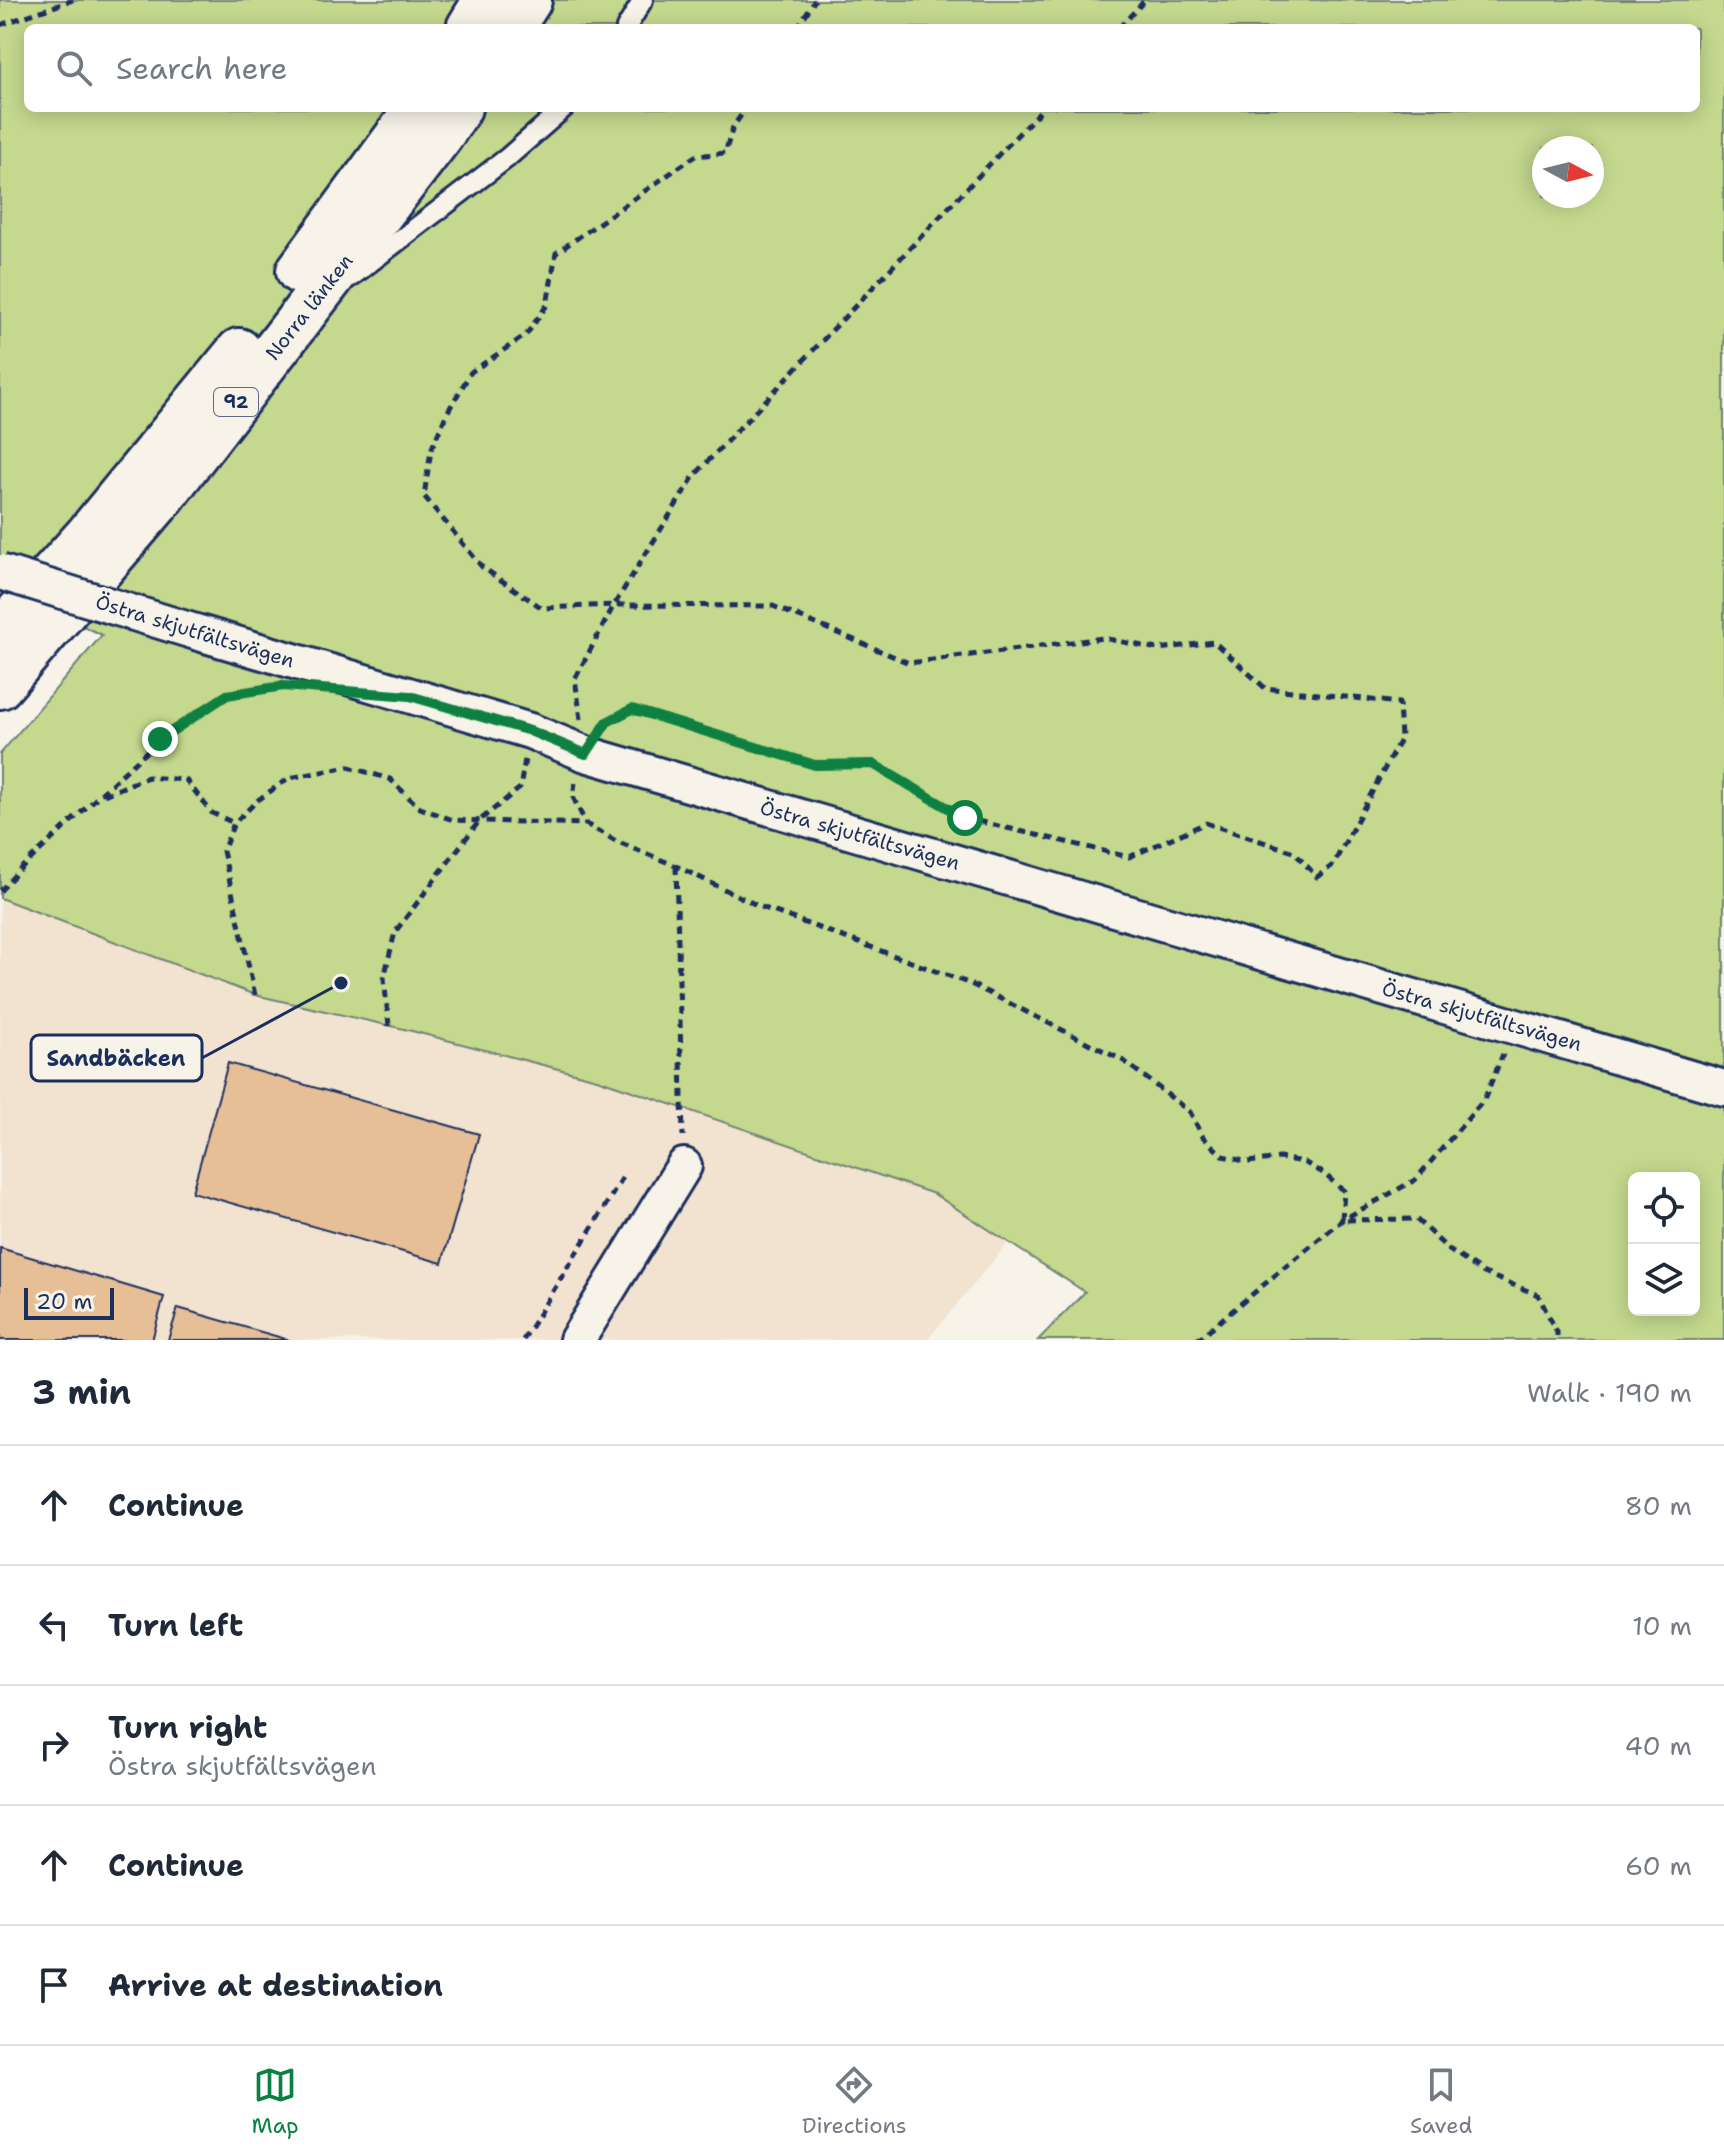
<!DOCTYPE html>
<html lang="en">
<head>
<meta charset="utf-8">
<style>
  :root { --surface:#fff; --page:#f6f6f7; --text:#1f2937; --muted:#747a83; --line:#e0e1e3; --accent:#0b8043 }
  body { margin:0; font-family:"Shantell Sans",sans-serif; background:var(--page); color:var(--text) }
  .controls { position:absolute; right:24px; bottom:24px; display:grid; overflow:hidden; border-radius:12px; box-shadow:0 4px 20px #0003 }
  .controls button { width:72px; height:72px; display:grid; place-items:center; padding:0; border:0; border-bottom:2px solid var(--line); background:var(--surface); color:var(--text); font:40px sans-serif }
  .compass { position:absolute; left:1532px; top:136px; width:72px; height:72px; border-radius:50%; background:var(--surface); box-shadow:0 4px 20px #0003; rotate:97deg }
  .scale { position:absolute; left:24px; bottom:20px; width:90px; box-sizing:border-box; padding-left:8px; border:4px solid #1b2f5e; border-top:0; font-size:22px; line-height:28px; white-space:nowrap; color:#1b2f5e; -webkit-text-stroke:6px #f7f3e8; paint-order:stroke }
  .stop { position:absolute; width:24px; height:24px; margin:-18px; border:6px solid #0b8043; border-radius:50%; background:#fff }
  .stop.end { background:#0b8043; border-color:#fff; box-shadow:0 2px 8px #0008 }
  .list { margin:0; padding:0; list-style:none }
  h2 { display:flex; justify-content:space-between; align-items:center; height:104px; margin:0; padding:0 32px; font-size:34px }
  h2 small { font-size:26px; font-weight:400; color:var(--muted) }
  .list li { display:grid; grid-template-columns:52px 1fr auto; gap:24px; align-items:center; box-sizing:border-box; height:120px; padding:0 32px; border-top:2px solid var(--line) }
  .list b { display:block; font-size:30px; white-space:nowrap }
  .list p { margin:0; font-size:26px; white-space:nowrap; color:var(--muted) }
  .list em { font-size:26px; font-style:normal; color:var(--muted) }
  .icon { flex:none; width:44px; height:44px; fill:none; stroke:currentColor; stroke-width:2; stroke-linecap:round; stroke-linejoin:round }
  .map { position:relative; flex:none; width:1724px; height:1340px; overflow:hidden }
  .search { position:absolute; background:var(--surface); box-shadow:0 4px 20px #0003; left:24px; right:24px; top:24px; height:88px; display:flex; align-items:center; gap:20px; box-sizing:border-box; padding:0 28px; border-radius:12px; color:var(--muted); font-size:30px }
  .sheet { height:704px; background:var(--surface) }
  nav { display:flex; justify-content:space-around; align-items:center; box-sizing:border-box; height:112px; border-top:2px solid var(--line); background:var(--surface); font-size:22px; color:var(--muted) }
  nav a { display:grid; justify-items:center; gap:4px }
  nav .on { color:var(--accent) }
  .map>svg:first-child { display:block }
</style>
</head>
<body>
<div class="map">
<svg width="1724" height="1340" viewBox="0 0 1724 1340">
  <rect width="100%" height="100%" fill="#f7f3e8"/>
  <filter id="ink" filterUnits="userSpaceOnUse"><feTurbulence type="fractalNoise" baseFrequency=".0125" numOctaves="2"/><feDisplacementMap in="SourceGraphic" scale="16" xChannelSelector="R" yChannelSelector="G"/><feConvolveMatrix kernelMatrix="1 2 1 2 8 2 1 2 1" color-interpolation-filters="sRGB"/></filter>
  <g filter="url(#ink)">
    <path fill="#f2e3d0" d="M0 808 1079 1158 927 1340H0Z"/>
    <path fill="#c4d88e" stroke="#708476" stroke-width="2" fill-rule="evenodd" d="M0 0H1724V1340H1038L1085 1292 934 1194 597 1079 404 1029 255 995 0 898V754L102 635 0 586ZM28 28H1696V108H28ZM1544 148H1592V196H1544ZM1634 1178H1694V1310H1634Z"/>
    <path fill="#e6bf97" stroke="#1b2f5e" stroke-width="2" d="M228 1063 479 1134 442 1263 192 1192Z
      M0 1248 164 1297 152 1340H0Z
      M178 1308 289 1340H168Z"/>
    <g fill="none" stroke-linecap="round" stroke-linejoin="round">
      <g stroke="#1b2f5e" stroke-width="24">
        <path id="service" d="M626 28 643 0
          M351 277 507 158 564 108"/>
      </g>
      <g stroke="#1b2f5e" stroke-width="40">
        <path id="minor" d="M199 633 530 731 586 754 1724 1088
          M577 1340 684 1166"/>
      </g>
      <g stroke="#1b2f5e" stroke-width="50">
        <path id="trunk" d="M469 28 486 0
          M511 28 529 0
          M299 271 418 108
          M0 633 87 536 239 351
          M0 686 160 500 441 135 459 108"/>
      </g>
      <path stroke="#1b2f5e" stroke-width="5" stroke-dasharray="8 6" stroke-linecap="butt" d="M0 25 73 0
        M797 28 815 0
        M1119 28 1145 0
        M581 719 575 679 614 605 694 476 1043 108
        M602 728 607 722 632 709 815 765 873 764 965 818 1129 857 1206 823 1294 852 1317 877 1333 865 1401 738 1399 703 1265 688 1214 642 1158 649 1103 638 909 663 773 606 614 605 542 608 482 567 424 496 431 450 447 413 471 372 526 335 547 305 556 253 695 156 725 153 733 127 746 108
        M575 783 573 797 586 824 616 841 676 866 759 906 971 984 1124 1061 1190 1112 1203 1137 1223 1156 1248 1162 1279 1158 1304 1162 1323 1173 1344 1191 1342 1220 1416 1219 1449 1250 1484 1273 1538 1295 1557 1332V1340
        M104 795 148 777 186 780 212 813 234 823
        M676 866 683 1136
        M0 891 21 868 160 739 227 695 270 689
        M255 995 223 851 234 823 258 800 289 778 349 767 390 779 420 808 453 820 586 824
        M389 1026 384 978 395 932 480 820 520 788 525 759
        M523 1340 623 1177
        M1197 1340 1342 1220 1415 1180 1484 1100 1503 1054"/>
      <use href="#service" stroke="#f7f3e8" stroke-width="18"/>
      <use href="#minor" stroke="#f7f3e8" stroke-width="34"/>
      <use href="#trunk" stroke="#f7f3e8" stroke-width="44"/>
      <g stroke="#1b2f5e" stroke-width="40" stroke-linecap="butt">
        <path id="minor-bridge" d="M0 572 199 633"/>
      </g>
      <use href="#minor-bridge" stroke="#f7f3e8" stroke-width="34"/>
    </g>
  </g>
  <g fill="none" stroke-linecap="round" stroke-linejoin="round" filter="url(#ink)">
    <path stroke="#0b8043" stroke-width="10" d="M160 739 227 695 283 686 410 696 530 731 586 754 607 722 632 709 815 765 873 764 965 818"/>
  </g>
  <g text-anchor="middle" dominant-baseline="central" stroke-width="8" stroke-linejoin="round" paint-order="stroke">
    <rect fill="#f7f3e8" stroke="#5d6a87" stroke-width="2" x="214" y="388" width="44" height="28" rx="6"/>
    <g font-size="18" font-weight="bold" fill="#1b2f5e">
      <text x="236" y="402">92</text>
    </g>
    <g font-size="20" fill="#1b2f5e" stroke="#f7f3e8">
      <text transform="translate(309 307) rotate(-52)">Norra länken</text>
      <text transform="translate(195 631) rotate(17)">Östra skjutfältsvägen</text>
      <text transform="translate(860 835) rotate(16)">Östra skjutfältsvägen</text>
      <text transform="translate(1482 1016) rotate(16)">Östra skjutfältsvägen</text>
    </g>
  </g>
  <path fill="none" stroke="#1b2f5e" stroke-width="3" d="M341 983L202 1058"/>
  <circle fill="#1b2f5e" stroke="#f7f3e8" stroke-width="3" cx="341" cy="983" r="8"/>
  <rect fill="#f7f3e8" stroke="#1b2f5e" stroke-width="3" x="31" y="1035" width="171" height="46" rx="8"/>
  <g font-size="22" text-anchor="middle" font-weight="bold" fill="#1b2f5e">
    <text x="116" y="1066">Sandbäcken</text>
  </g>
</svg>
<div class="controls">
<button><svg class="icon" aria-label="locate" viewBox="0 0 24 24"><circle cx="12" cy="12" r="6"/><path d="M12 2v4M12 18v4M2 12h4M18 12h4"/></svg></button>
<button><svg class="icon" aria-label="layers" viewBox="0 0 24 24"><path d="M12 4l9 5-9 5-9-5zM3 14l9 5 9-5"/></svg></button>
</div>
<svg class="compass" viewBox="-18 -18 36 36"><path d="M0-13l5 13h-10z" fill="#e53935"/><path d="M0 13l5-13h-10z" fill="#747a83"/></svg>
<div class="scale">20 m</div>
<div class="stop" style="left:965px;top:818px"></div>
<div class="stop end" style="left:160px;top:739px"></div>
<div class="search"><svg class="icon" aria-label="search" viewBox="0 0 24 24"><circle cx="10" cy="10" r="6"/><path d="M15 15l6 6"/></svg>Search here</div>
</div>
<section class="sheet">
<h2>3 min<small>Walk · 190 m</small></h2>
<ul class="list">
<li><svg class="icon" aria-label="ahead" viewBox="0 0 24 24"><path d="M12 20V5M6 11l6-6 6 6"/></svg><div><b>Continue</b></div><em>80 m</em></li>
<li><svg class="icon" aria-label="left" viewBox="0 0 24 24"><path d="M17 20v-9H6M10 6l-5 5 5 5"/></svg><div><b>Turn left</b></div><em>10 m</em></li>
<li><svg class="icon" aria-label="right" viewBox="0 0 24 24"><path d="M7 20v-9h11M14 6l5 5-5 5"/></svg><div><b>Turn right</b><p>Östra skjutfältsvägen</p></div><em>40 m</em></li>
<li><svg class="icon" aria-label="ahead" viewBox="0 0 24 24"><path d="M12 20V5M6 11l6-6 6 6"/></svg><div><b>Continue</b></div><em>60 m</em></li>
<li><svg class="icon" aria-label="arrive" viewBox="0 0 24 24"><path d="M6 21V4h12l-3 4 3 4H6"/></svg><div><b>Arrive at destination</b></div></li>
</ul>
</section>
<nav>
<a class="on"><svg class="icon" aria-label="map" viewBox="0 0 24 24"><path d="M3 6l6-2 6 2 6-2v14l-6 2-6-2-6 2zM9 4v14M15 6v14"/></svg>Map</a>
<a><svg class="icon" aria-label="directions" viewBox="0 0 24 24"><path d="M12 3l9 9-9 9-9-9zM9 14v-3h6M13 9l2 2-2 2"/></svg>Directions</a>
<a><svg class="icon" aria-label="saved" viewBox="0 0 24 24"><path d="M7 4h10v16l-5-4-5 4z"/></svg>Saved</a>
</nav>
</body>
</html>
